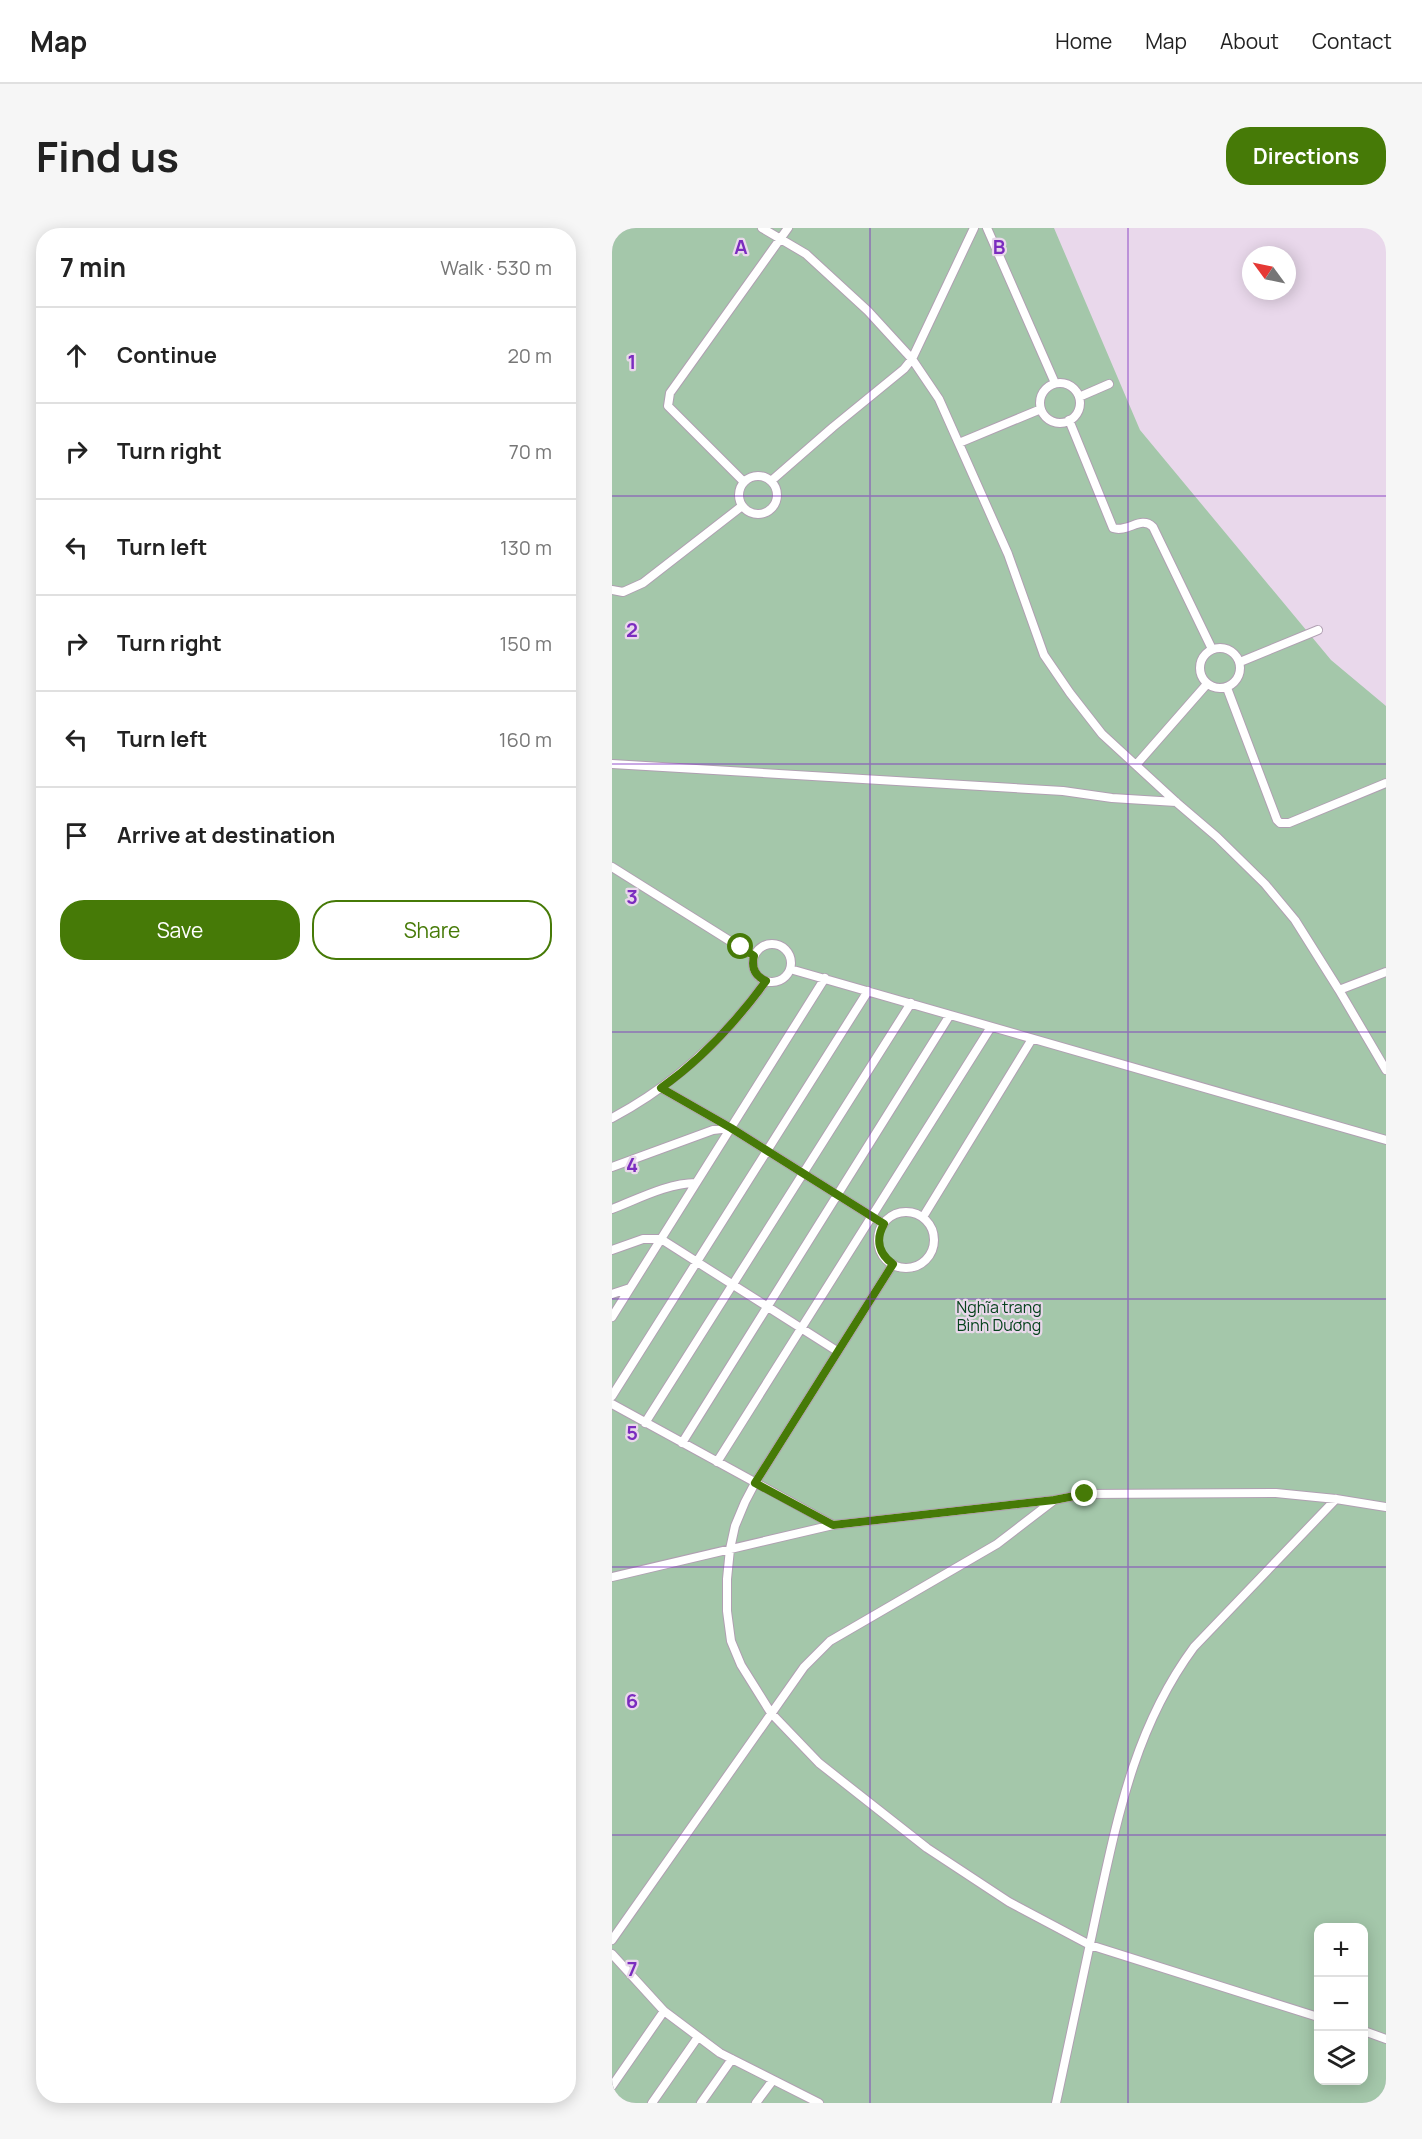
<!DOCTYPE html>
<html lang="en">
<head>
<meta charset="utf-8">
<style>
  :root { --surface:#fff; --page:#f6f6f6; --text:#222; --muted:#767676; --line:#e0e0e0; --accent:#467a07 }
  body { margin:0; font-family:Manrope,sans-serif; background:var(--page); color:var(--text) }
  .controls { position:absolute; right:18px; bottom:18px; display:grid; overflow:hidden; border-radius:12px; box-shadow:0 3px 15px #0003 }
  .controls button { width:54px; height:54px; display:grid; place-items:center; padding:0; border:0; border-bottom:2px solid var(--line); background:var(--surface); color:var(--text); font:30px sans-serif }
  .compass { position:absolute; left:630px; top:18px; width:54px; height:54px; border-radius:50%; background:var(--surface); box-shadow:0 3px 15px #0003; rotate:303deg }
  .stop { position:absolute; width:18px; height:18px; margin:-14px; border:4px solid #467a07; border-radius:50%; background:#fff }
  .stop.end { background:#467a07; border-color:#fff; box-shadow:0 2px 6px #0008 }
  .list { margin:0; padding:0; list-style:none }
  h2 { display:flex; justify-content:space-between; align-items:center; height:78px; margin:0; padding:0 24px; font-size:26px }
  h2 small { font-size:20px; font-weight:400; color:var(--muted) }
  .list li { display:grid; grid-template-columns:39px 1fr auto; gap:18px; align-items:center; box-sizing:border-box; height:96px; padding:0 24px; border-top:2px solid var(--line) }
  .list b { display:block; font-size:22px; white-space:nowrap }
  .list em { font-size:20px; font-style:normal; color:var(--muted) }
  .actions { display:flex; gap:12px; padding:18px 24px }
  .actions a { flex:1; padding:14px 0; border:2px solid var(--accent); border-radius:24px; text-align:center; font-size:21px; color:var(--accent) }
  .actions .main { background:var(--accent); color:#fff }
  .icon { flex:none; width:33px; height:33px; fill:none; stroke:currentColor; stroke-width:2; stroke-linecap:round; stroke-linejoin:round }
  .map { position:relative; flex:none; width:774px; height:1875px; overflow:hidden; border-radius:24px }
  header { display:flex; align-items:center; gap:36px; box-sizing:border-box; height:84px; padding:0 30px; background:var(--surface); border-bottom:2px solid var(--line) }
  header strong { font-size:28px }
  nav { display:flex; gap:33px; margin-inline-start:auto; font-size:21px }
  .intro { display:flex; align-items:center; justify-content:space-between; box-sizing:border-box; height:144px; padding:0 36px }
  h1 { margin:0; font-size:42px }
  .button { padding:15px 27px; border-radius:24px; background:var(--accent); color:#fff; font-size:21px; font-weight:700 }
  main { display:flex; gap:36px; padding:0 36px }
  aside { flex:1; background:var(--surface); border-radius:24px; box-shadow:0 3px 15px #0003 }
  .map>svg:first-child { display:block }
</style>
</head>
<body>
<header>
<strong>Map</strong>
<nav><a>Home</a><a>Map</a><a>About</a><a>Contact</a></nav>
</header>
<div class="intro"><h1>Find us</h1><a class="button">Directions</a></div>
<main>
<aside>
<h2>7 min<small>Walk · 530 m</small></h2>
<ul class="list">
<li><svg class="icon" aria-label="ahead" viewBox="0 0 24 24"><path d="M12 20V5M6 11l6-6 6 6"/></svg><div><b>Continue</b></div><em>20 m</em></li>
<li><svg class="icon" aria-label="right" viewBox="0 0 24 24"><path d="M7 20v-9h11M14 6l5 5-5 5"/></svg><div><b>Turn right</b></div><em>70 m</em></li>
<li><svg class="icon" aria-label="left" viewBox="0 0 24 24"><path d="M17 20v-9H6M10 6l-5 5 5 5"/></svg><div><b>Turn left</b></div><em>130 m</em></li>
<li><svg class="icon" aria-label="right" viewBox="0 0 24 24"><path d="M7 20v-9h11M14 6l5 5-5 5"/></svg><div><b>Turn right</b></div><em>150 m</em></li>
<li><svg class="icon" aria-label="left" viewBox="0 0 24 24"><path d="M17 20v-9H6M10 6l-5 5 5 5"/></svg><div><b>Turn left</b></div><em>160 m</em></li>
<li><svg class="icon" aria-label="arrive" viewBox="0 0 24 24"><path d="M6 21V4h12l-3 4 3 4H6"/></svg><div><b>Arrive at destination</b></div></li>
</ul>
<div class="actions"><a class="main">Save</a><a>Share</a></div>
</aside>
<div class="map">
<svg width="774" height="1875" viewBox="0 0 774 1875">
  <rect width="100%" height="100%" fill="#e9d8eb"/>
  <path fill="#a4c7aa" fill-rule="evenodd" d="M0 0H442L528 202 719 432 774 478V1875H0ZM706 1700H752V1852H706Z"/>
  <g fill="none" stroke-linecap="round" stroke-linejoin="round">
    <g stroke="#b0a0b2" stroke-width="10">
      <path id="lane" d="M150 0 194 26 256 83 300 131 327 171 396 326 432 427 458 465 490 506 564 574 605 609 653 656 683 692 727 762 774 842
        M375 0 443 155
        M428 175a20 20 0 1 1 40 0a20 20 0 1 1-40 0Z
        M467 169 497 156
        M457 192 501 300C516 305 529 287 541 299L600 421
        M347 215 429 181
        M127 267a19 19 0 1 1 38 0a19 19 0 1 1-38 0Z
        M159 253 221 199 292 141 300 131 362 0
        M132 254 56 178 58 165 176 0
        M0 362 11 364 31 355 130 278
        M588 440a20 20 0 1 1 40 0a20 20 0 1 1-40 0Z
        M628 434 706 402
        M615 460 665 592 668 595H677L774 555
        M0 536 451 563 500 570 564 574
        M524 537 595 456
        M0 639 142 728
        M141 735a19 19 0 1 1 38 0a19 19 0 1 1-38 0Z
        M178 741 774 912
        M727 762 774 744
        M49 860 119 900 272 996
        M0 890C62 857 113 810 154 753
        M0 939 101 902 118 900
        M0 981C26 971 56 955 84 955
        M266 1012a28 28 0 1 1 56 0a28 28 0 1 1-56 0Z
        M311 989 420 811
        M0 1022 31 1011H49L225 1123
        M281 1036 143 1255 133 1274 123 1298 118 1321 115 1351V1383L119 1413 129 1437 159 1485 207 1535 315 1620 397 1674 478 1717 706 1789
        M0 1066 18 1060
        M0 1089 213 750
        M0 1168 256 763
        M0 1176 221 1297
        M33 1195 299 775
        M70 1215 338 787
        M105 1234 379 799
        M0 1349 221 1297 442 1272 473 1266 664 1265 724 1271 774 1279
        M0 1712 192 1439 218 1413 385 1316 441 1273
        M0 1726 52 1783 108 1825 207 1875
        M752 1803 774 1811
        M0 1858 52 1783
        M40 1875 86 1809
        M89 1875 120 1831
        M144 1875 161 1852
        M444 1875C458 1811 471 1747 485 1683 506 1587 523 1499 582 1419L724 1271"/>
    </g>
    <use href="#lane" stroke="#fff" stroke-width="8"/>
  </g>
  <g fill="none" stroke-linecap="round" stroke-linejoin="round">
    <path stroke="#467a07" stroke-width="8" d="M129 719 142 728C139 740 143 748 154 753 124 794 90 831 49 860L119 900 272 996C263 1012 267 1026 281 1036L143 1255 221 1297 442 1272 473 1266"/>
  </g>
  <path fill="none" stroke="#7b2cbf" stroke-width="1.5" stroke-opacity="0.55" d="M258 0V1875M516 0V1875M0 268H774M0 536H774M0 804H774M0 1071H774M0 1339H774M0 1607H774"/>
  <g text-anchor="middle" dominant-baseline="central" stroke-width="4.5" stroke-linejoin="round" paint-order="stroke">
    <g font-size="16" fill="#06431c" stroke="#e9d8eb">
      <text x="387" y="1079">Nghĩa trang<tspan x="387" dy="18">Bình Dương</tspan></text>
    </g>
  </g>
  <g font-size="20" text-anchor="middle" font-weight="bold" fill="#7b2cbf" stroke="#e9d8eb" stroke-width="4.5" stroke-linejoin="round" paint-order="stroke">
    <text x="129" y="26">A</text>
    <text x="387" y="26">B</text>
    <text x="20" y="141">1</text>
    <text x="20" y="409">2</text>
    <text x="20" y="676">3</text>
    <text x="20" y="944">4</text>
    <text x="20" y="1212">5</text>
    <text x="20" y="1480">6</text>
    <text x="20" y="1748">7</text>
  </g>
</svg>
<div class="controls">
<button>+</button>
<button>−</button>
<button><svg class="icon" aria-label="layers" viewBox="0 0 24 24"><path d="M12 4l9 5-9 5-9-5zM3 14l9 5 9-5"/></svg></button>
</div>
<svg class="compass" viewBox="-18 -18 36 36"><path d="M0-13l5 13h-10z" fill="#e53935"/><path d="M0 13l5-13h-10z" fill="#767676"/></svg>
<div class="stop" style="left:129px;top:719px"></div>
<div class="stop end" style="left:473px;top:1266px"></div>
</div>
</main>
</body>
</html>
